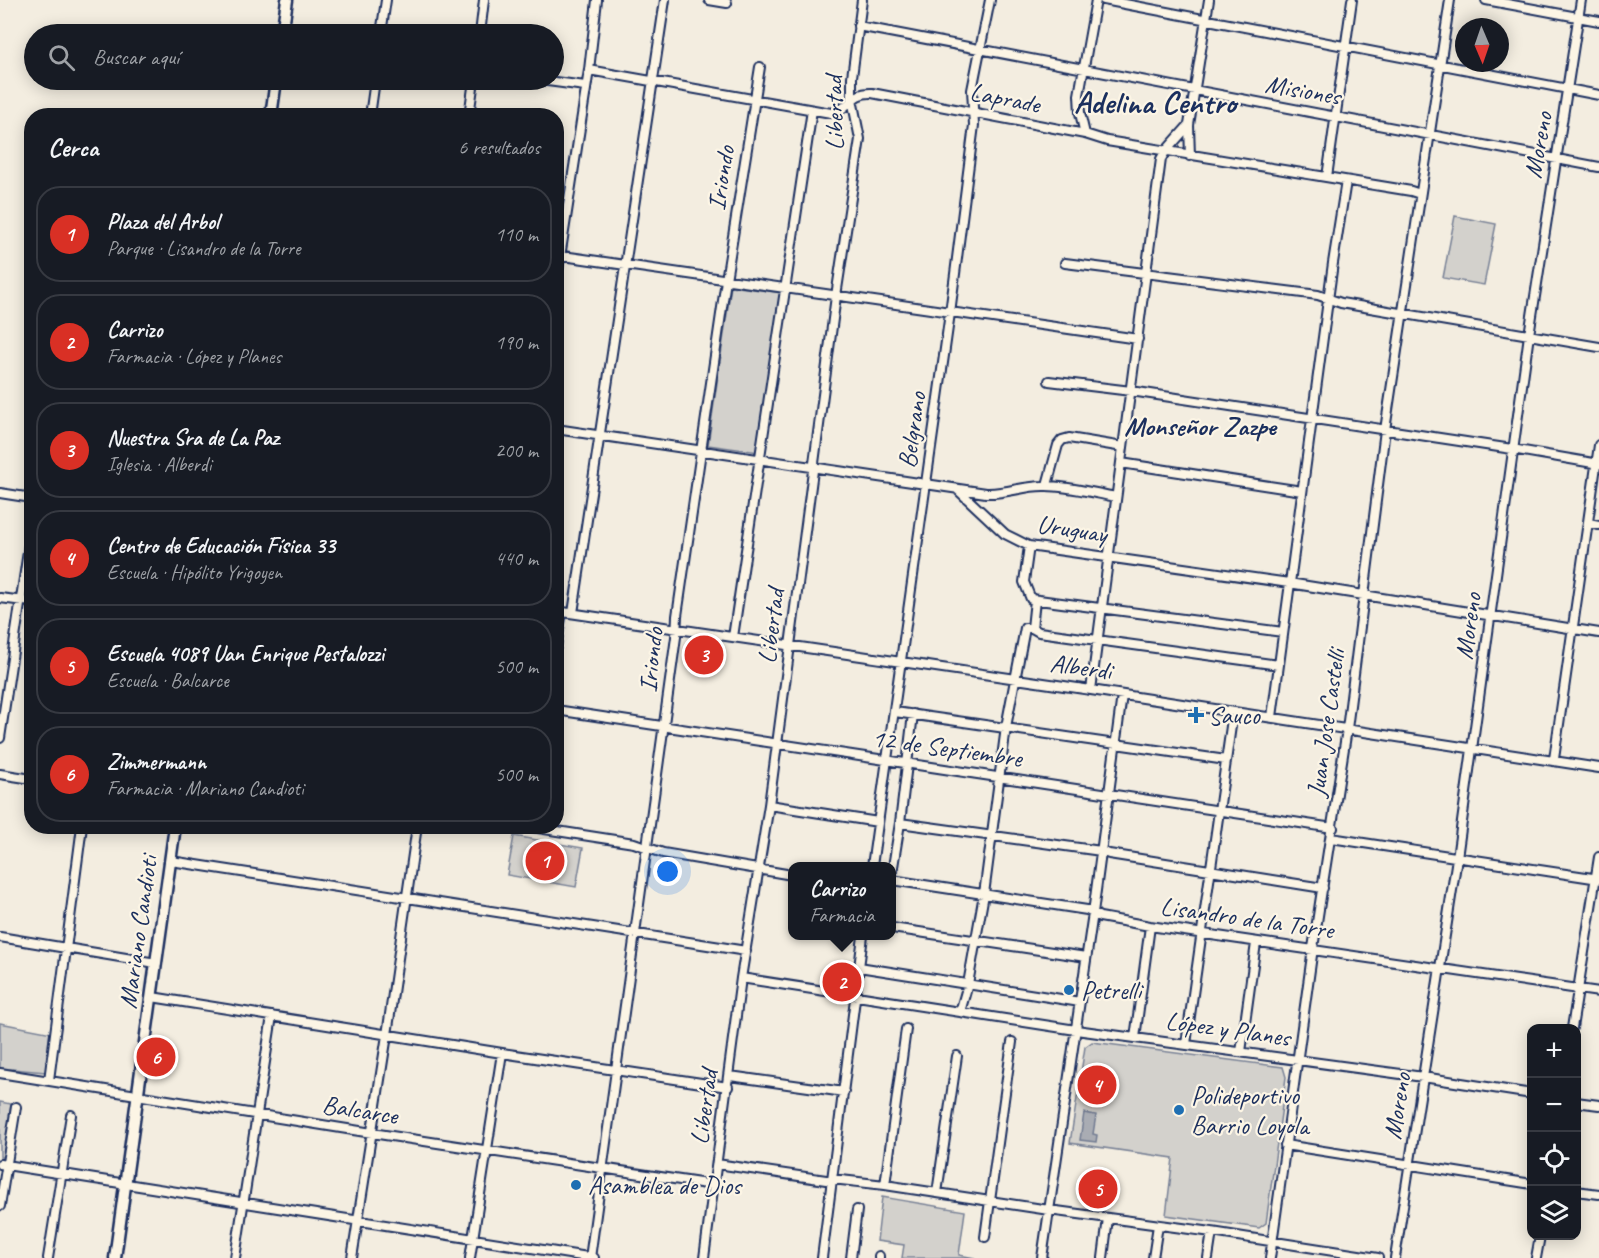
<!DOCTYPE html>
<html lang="es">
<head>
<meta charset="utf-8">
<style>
  :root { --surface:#171b24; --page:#242831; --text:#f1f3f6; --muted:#9ea1a6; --line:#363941; --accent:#d93025 }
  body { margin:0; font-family:Caveat,sans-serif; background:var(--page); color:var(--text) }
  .controls { position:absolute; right:18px; bottom:18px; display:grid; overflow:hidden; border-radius:12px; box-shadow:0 3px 15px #0003 }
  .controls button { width:54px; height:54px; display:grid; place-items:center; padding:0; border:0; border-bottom:2px solid var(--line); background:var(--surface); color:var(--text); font:30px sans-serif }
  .compass { position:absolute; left:1455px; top:18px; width:54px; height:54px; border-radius:50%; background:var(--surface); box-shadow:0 3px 15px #0003; rotate:178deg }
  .you { position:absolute; left:668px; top:872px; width:21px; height:21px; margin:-15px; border:4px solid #fff; border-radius:50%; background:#1a73e8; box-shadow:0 0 0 9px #1a73e833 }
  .badge { display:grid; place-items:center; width:39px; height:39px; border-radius:50%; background:var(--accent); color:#fff; font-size:20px; font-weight:700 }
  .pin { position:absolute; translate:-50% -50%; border:3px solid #fff; box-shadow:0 2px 6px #0006 }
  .popup { position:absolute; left:788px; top:862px; width:108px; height:78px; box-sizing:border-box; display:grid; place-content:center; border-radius:12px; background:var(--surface); filter:drop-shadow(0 2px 4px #0005); font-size:20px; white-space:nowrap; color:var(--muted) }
  .popup b { font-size:22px; color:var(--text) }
  .popup::after { content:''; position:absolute; left:50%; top:100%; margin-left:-12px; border:12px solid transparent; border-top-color:var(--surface) }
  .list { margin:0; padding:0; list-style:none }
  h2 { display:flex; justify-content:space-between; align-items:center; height:78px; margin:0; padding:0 24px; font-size:26px }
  h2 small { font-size:20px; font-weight:400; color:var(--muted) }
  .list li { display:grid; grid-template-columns:39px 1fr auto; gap:18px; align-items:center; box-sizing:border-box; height:96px; margin:0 12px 12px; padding:0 12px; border:2px solid var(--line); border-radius:24px }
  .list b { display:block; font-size:22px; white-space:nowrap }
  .list p { margin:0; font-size:20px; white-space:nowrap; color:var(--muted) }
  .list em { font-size:20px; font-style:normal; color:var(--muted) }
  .icon { flex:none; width:33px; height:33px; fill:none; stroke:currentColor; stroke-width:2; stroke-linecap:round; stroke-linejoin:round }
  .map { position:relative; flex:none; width:1599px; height:1258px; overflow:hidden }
  .search { position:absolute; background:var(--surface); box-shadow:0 3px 15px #0003; left:24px; top:24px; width:540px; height:66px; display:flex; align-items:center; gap:15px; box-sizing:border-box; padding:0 21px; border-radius:33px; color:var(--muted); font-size:22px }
  .panel { position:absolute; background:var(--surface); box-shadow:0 3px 15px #0003; left:24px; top:108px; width:540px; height:726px; border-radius:24px }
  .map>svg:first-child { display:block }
</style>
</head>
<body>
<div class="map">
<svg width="1599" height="1258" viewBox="0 0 1599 1258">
  <rect width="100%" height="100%" fill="#f3ede0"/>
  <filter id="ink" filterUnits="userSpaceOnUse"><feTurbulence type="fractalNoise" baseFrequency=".0167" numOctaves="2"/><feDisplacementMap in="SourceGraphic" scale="12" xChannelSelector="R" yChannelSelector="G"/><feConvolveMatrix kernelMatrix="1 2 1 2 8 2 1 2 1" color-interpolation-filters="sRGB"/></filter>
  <g filter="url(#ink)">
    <path fill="#d3d1cc" stroke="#778095" stroke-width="1.5" d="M1455 216 1496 224 1484 285 1443 278Z
      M731 286 782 293 759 452 708 445Z
      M514 836 583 848 576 887 507 875Z
      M0 1023 52 1033 46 1072 0 1068Z
      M1092 1042 1283 1067 1286 1077 1266 1223 1259 1228 1166 1215 1173 1158 1070 1143 1085 1047Z
      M0 1102 11 1104 4 1157H0Z
      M882 1197 965 1211 959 1255 975 1258H902L904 1245 877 1241Z"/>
    <path fill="#a9acb3" stroke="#707a91" stroke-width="1.5" d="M1084 1113 1096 1115 1093 1134 1097 1135 1096 1142 1080 1140Z"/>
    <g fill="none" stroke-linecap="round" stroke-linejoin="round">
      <g stroke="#1b2f5e" stroke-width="12">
        <path id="street" d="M709 0 727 3
          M1104 0 1599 95
          M1486 0 1599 21
          M858 26 1599 167
          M381 34 386 0
          M480 34 484 0
          M589 70 831 113C850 110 850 92 872 93L1085 134 1107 141 1411 191 1420 194
          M540 80 585 86
          M370 116 375 80
          M469 116 474 80
          M1085 134 1080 113 1079 95 1096 0
          M1190 156 1189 125 1209 0
          M1327 177 1352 0
          M556 255 1138 339
          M1065 263 1318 295 1341 303 1599 347
          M556 283 589 70 597 0
          M1049 381 1131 391 1512 449 1599 464
          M556 429 986 493C1007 494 1025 485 1046 486 1069 486 1093 493 1116 497
          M1121 463 1302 491
          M1047 485 1058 445 1062 440 1069 438 1123 447
          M957 489 1005 534 1029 546 1289 583 1599 633
          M0 493 32 498
          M1588 523 1599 525
          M1029 546 1024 582 1031 599 1283 632
          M0 598 32 602
          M556 611 1091 690 1599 768
          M573 613 665 0
          M1032 628 1035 600
          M733 637 812 110
          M556 647 562 612
          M1091 690 1161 159 1165 152 1189 125
          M556 710C815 750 1074 788 1333 828
          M895 712 1226 760
          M1272 717 1333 263 1346 181
          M0 738 32 525
          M1554 759 1599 445
          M0 774 32 779
          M769 805 878 822
          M900 823 1101 851 1109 854 1323 888
          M525 826 634 843 663 853 792 875
          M1331 838 1599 879
          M171 861 746 951
          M872 866 950 313 974 125 972 90 990 0
          M892 873 900 823 913 714
          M892 880 1087 910 1100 917 1150 926 1599 992
          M892 928 1086 957
          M0 937 156 963
          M859 967 1080 1002
          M741 978 1076 1030 1423 1077 1532 1094
          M152 997 502 1053 728 1087
          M960 1012 968 984 984 894 1006 727 1025 628H1032L1039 632 1279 665
          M1572 1028 1599 857
          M1135 1038 1150 926
          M1186 1044 1233 712
          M1241 1052 1256 943
          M0 1073 372 1133 713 1185
          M730 1076 844 1092
          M49 1080 82 826
          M1576 1102 1599 1105
          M1285 1145 1532 1184
          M0 1164 594 1258
          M717 1164 826 1180H841L885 1185 1049 1210 1212 1232 1378 1258
          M885 1185 906 1029
          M1576 1191 1599 1194
          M937 1193 957 1056
          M0 1206 16 1107
          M985 1237 1012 1042
          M48 1258 71 1115
          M235 1258 272 1016
          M352 1258 387 1035 417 826
          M470 1258 502 1053
          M590 1258 676 637 677 616 726 280 760 67
          M704 1258 741 978 769 805 836 296 860 139 852 99V77L862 0
          M822 1258 863 936
          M851 1258 857 1210
          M879 1258V1256
          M1042 1258 1093 913 1122 695
          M1103 1258 1108 1218
          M1153 1258 1158 1225
          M1208 1258 1212 1232
          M1270 1258 1313 948 1347 729 1385 430 1450 0
          M1395 1258 1457 858 1529 335 1581 0
          M1536 1258 1540 1236"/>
      </g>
      <g stroke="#1b2f5e" stroke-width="15">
        <path id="secondary" d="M282 34 287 0
          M271 116 276 80
          M115 1258 175 826"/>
      </g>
      <use href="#street" stroke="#fcf5e5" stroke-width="8"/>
      <use href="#secondary" stroke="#fcf5e5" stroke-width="10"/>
    </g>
  </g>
  <g fill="#1f6fb2" stroke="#fcf5e5" stroke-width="2">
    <path d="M1193 706h6v6h6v6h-6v6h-6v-6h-6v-6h6z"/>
    <circle cx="1069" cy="990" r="6"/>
    <circle cx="1179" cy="1110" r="6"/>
    <circle cx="576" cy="1185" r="6"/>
  </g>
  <g text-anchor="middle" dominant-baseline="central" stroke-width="4.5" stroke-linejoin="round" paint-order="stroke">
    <g font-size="26" fill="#1b2f5e" stroke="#fcf5e5">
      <text transform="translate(1303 90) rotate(10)">Misiones</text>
      <text transform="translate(1005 98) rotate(11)">Laprade</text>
      <text transform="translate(834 113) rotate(-91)">Libertad</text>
      <text transform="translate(1538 145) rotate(-80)">Moreno</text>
      <text transform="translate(721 178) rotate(-81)">Iriondo</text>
      <text transform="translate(912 430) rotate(-82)">Belgrano</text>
      <text transform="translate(1072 529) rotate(9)">Uruguay</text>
      <text transform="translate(771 626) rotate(-83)">Libertad</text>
      <text transform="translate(1468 626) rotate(-82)">Moreno</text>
      <text transform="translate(651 660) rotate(-84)">Iriondo</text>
      <text transform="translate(1081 667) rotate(8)">Alberdi</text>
      <text transform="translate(1326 723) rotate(-82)">Juan Jose Castelli</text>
      <text transform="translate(947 748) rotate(8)">12 de Septiembre</text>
      <text transform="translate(1247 918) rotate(8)">Lisandro de la Torre</text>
      <text transform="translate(138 932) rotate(-82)">Mariano Candioti</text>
      <text transform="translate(1228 1029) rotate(8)">López y Planes</text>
      <text transform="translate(1397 1106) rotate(-81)">Moreno</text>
      <text transform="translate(704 1107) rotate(-82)">Libertad</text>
      <text transform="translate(360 1110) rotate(9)">Balcarce</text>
    </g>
    <g font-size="26" fill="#1b2f5e" stroke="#fcf5e5" text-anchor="start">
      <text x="1208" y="715">Sauco</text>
      <text x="1081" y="990">Petrelli</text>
      <text x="1191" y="1095">Polideportivo<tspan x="1191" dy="30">Barrio Loyola</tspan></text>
      <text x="588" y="1185">Asamblea de Dios</text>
    </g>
    <g font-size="27" font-weight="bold" fill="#1b2f5e" stroke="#fcf5e5">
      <text x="1200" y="426">Monseñor Zazpe</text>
    </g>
    <g font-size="32" font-weight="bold" fill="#1b2f5e" stroke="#fcf5e5">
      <text x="1155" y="102">Adelina Centro</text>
    </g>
  </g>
</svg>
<div class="controls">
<button>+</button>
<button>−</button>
<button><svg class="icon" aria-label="locate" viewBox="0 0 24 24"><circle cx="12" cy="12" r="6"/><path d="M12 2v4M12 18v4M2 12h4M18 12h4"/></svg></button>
<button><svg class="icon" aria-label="layers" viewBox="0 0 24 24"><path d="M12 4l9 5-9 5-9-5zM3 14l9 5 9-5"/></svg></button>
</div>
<svg class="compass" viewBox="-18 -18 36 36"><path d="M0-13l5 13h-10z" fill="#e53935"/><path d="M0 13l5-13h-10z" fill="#9ea1a6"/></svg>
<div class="you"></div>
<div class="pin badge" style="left:545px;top:861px">1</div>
<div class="pin badge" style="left:842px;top:982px">2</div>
<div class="popup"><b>Carrizo</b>Farmacia</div>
<div class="pin badge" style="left:704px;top:655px">3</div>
<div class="pin badge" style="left:1097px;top:1085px">4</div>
<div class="pin badge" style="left:1098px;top:1189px">5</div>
<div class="pin badge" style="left:156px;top:1057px">6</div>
<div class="search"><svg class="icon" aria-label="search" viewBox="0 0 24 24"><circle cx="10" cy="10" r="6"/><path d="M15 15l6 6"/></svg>Buscar aquí</div>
<section class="panel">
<h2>Cerca<small>6 resultados</small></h2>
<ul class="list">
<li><span class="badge">1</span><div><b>Plaza del Arbol</b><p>Parque · Lisandro de la Torre</p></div><em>110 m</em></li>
<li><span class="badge">2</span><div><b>Carrizo</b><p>Farmacia · López y Planes</p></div><em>190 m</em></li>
<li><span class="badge">3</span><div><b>Nuestra Sra de La Paz</b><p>Iglesia · Alberdi</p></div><em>200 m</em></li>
<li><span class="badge">4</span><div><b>Centro de Educación Física 33</b><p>Escuela · Hipólito Yrigoyen</p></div><em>440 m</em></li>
<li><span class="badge">5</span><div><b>Escuela 4089 Uan Enrique Pestalozzi</b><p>Escuela · Balcarce</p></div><em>500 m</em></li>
<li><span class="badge">6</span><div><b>Zimmermann</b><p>Farmacia · Mariano Candioti</p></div><em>500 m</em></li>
</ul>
</section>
</div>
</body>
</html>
